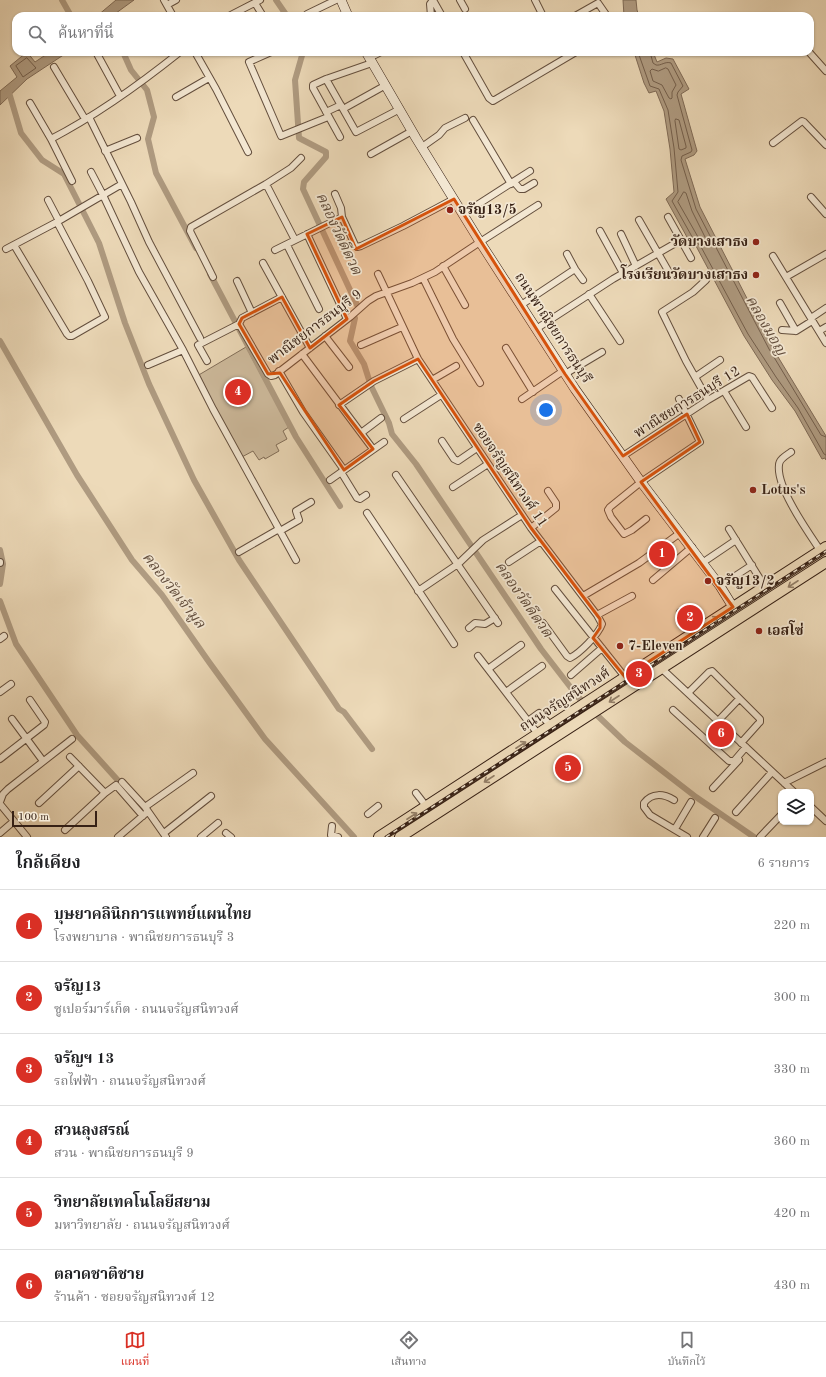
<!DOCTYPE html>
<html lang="th">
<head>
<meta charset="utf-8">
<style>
  :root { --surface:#fff; --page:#f2f2f2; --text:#202124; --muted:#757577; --line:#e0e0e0; --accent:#d93025 }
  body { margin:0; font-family:"Old Standard TT","Noto Serif Thai",serif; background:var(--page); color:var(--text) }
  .controls { position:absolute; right:12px; bottom:12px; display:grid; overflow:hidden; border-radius:8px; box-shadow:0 1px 3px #0004 }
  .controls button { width:36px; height:36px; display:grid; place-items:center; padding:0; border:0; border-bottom:1px solid var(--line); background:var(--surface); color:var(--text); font:20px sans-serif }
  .scale { position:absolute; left:12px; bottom:10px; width:85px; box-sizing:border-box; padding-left:4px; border:2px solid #372115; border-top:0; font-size:11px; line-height:14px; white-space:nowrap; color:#372115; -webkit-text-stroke:3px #f3e7d2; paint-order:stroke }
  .you { position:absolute; left:546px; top:410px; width:14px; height:14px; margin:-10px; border:3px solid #fff; border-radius:50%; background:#1a73e8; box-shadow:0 0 0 6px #1a73e833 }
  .badge { display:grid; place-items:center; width:26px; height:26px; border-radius:50%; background:var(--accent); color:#fff; font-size:13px; font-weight:700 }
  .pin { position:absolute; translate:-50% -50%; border:2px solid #fff; box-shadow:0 1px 4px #0006 }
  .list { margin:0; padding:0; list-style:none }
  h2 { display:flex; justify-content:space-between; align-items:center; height:52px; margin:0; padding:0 16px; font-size:17px }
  h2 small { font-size:13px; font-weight:400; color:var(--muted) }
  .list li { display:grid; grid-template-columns:26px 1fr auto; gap:12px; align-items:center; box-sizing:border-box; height:72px; padding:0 16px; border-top:1px solid var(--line) }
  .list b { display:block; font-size:15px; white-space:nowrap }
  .list p { margin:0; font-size:13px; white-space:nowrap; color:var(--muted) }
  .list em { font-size:13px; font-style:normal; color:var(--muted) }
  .icon { flex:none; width:22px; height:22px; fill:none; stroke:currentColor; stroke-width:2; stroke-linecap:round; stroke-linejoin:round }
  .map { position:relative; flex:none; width:826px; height:837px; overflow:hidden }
  .search { position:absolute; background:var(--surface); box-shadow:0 1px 3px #0004; left:12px; right:12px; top:12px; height:44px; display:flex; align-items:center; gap:10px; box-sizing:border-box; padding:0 14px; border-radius:12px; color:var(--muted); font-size:15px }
  .sheet { height:484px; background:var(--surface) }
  nav { display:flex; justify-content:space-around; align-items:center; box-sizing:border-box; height:56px; border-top:1px solid var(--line); background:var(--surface); font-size:11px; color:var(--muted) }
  nav a { display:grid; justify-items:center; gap:2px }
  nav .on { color:var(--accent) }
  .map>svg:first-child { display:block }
</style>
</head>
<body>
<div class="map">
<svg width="826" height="837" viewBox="0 0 826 837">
  <rect width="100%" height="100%" fill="#eddab9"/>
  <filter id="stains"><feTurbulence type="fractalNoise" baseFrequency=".005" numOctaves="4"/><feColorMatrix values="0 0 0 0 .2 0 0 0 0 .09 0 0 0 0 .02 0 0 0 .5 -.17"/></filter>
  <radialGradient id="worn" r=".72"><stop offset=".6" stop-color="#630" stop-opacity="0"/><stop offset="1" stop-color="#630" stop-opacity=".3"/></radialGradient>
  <path fill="#cebb9d" stroke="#826e59" d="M246 347 289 427 283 431 287 439 276 445 279 451 265 459 264 457 259 460 253 451 240 458 197 376Z"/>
  <path fill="#af9b81" stroke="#7f6a56" d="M116 0H134L112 16H97Z
    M623 0H636L637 10 639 16H624Z
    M27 52 35 62 50 52H68L27 79 0 105V91L17 77 10 66Z
    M634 52H653L657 62 666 58 673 59 689 89 681 94 697 151 694 155 685 159 700 207 772 347 826 436V460L825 458 822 459 795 411 772 380 744 336 696 246 693 248 666 199 674 192 670 149 664 111 656 91 649 93 644 83Z"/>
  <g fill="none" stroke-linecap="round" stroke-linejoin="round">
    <path stroke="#735e4b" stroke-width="1" d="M638 52 650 86 659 89 668 110 674 148 678 192 672 201 695 242 700 245 748 334 776 377 798 408 824 454 826 455
      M650 52 653 63 656 65C661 66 665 61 671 63L683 86 678 92 677 95 692 150 691 152 682 156 681 160 696 209 769 349 821 435 826 437
      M27 58 36 68 23 77 16 66Z
      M666 68 668 69 676 85 672 92V98L671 99 669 98 662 85 653 81 650 71 652 69 658 71Z
      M676 119 679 120 686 146V148L681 150 679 149 675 121Z
      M684 192 686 193 692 211 706 239 705 241 698 237 678 202Z"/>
    <path stroke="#af9b81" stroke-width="6" d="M62 0 71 16
      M276 0 287 16
      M123 52 131 70 147 90 154 117 148 139 156 173 196 248
      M303 52 295 80 299 138 326 152V157L304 182 303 189 358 307
      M8 89 21 133 42 160 64 174 99 243 125 323 149 384 194 480 239 560 339 709 344 712 372 749
      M210 274 296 437 340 506
      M355 318 350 341 364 364 371 386 389 423 392 434 416 464 541 649 578 697 625 742 696 797 754 837
      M0 341 77 475 132 560 162 595 209 662 265 739 354 837
      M0 550 3 564 0 584
      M0 601 16 644 77 735 123 786"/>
    <g stroke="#644f3e" stroke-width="8">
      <path id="street" d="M164 0 173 16
        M433 0 442 16
        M460 0 465 9
        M535 0 543 16
        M255 3 263 16
        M167 5 176 0
        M307 14 336 0
        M229 16 260 0
        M431 16 430 4 433 0
        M575 16 598 3 607 16
        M96 52 120 96
        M195 52 216 89 248 152
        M271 52 249 62 281 136 328 117
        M463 52 489 98 493 101 576 52
        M809 52 826 71
        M369 58 381 52
        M54 67 85 119
        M326 79 356 132 400 109
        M176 97 209 78
        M30 103 51 139 72 181
        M343 109 386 85
        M326 112 341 105
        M89 117 131 202 149 242 200 338
        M473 120 511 184
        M340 137 313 88V85L326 79 372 63
        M51 139C97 115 140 84 180 52
        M773 143 802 121 804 122 826 145
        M422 147 439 135 445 128 465 118
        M105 151 137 138
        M371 154 412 131
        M91 172 103 195 139 272 183 350 213 409 296 560
        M514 182 520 189H524L534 183
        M266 184 295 240
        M335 194 341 208 342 217 355 245 357 247 361 246 403 226 454 199
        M811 197 826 214
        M48 200 59 221
        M463 214 530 171
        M668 217 691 258
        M639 220 670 274
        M600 231 623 273
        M307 234 347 319
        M621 234 636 266
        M14 245 67 334 69 336H72L105 317 88 281 57 222
        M287 245 319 309
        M6 249 57 222 122 184
        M275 250 342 217
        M567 254 575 269
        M773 256 826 343
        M263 263 310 348
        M443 266 465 305
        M378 274 418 359 531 528 597 615 602 624C598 635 580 653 570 658L567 656 543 623
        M213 277 190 231 191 227 266 184 291 168 301 158
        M786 277 826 254
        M423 278 453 339 480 383
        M706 280 693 292 662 312 686 361 708 400
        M237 281 252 313
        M589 294 620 341
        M282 297 242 318 239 324 268 374 271 376 275 375 350 317 368 301 376 296 412 283 435 272 480 242 538 205
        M780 303 796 331 782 330
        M521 305 575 269 583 280
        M811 318 826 308
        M536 329 613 279 681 240
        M796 331 812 321
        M819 331 826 327
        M325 336 349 367
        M361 345 402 327
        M506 348 533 392
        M302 354 373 449
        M207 361 198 345 239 324
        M148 365 183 350
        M279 371 303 412 344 470
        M565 374 602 352
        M695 377 720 360
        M432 380 456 366
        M724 391 746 427
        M522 399 563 371
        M339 405 374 381 418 359
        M404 419 441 395
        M361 433 381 418
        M442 441 454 459 458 461 477 448
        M791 452C787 455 779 459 779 465 776 487 808 532 820 550
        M623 456 708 400 749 376 752 377 772 408
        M341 472 357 498 360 499 366 495
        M396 475 498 623
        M330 480 384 442
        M453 487 488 464
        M367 513 454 644
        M646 519 632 530 624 534 611 517 608 510 610 507 641 482 700 442 679 399
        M531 528 556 508V503L548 491
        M729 529 765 587
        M280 531 299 520 296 511 311 502
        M239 552 279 529
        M0 562V563
        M509 562 541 541
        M702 563 736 540
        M653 580 692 547
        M720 586 752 565
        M555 589 625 677
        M418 591 458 564 483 540 522 515
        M583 596 639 563 680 533
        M680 612 696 631
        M597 615 632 596
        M469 628 475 623 485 624 495 618
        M0 639 4 636
        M478 656 538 734
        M661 668 794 792
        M488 669 521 645
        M571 675 602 648
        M0 692 11 684
        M506 692 542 666
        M688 693 709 672 712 671 760 719V722L758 724 741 743
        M673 710 729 761H734L746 747
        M12 719 43 761
        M528 721 539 713 551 726
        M718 721 739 699
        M70 757 105 793
        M0 759 44 725 45 722 30 700
        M122 782 145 807 166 837
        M784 783 826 762
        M713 788 739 760
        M416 793 426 806
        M674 800C664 794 652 792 644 803V807L650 815 687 837
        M0 802 3 794 8 789 72 739
        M39 803 79 766
        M0 804 27 837
        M145 807 193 773
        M811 807 826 821
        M736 812 772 772
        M368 814 378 806
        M332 826 331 835 338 837
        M675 829 691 802
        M65 830 105 793 116 785 143 816
        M0 833 14 821
        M164 833 211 796
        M226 833 231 837
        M118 837 145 814
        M201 837 218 823
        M703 837 715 818
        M760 837 781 815"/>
    </g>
    <g stroke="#372115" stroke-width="10">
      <path id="secondary" d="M341 0 348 16
        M366 52 416 138 480 242 575 389 641 482 720 586 733 607"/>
    </g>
    <g stroke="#372115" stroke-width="12">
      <path id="primary" d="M379 837 826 547
        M400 837 826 562"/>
    </g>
    <use href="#street" stroke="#f3e7d2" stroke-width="6"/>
    <use href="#secondary" stroke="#f3e7d2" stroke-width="9"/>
    <use href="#primary" stroke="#eddab9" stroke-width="10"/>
    <g stroke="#372115" stroke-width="3">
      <path id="rail" d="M386 837 826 551"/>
    </g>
    <use href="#rail" stroke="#f3e7d2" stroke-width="1.5" stroke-dasharray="4.5" stroke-linecap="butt"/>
  </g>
  <defs><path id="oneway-shaft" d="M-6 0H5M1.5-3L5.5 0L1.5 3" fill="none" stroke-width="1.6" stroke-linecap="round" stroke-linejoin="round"/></defs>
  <g stroke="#927e67">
    <use href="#oneway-shaft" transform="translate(793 584) rotate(147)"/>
    <use href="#oneway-shaft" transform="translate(713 620) rotate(-33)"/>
    <use href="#oneway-shaft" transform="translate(614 699) rotate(147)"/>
    <use href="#oneway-shaft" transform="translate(521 745) rotate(-33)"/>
    <use href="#oneway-shaft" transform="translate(489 779) rotate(147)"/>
    <use href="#oneway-shaft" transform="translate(412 816) rotate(-33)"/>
  </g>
  <path fill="#d6530d" fill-opacity="0.2" stroke="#d6530d" stroke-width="3" stroke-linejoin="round" d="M454 199 565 374 623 456 687 414 700 442 641 482 733 607 625 677 593 638 600 628V619L531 528 418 359 374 381 339 405 373 449 344 470 280 373 268 374 239 324 242 318 282 297 310 348 347 319 307 234 342 217 356 249Z"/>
  <g fill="#8f2418" stroke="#f3e7d2" stroke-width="1.5">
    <circle cx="450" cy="210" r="4"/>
    <circle cx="756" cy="242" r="4"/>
    <circle cx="756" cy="275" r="4"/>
    <circle cx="753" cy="490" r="4"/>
    <circle cx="708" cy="581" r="4"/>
    <circle cx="759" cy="631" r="4"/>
    <circle cx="620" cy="646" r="4"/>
  </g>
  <g text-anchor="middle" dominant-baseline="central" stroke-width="3.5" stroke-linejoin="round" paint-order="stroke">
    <g font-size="14" font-weight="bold" fill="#372115" stroke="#f3e7d2" text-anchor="start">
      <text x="458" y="210">จรัญ13/5</text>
      <text x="748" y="242" text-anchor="end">วัดบางเสาธง</text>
      <text x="748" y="275" text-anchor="end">โรงเรียนวัดบางเสาธง</text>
      <text x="761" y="490">Lotus's</text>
      <text x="716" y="581">จรัญ13/2</text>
      <text x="767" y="631">เอสโซ่</text>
      <text x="628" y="646">7-Eleven</text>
    </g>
    <g font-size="14" fill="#372115" stroke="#f3e7d2">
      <text transform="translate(315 327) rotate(-37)">พาณิชยการธนบุรี 9</text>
      <text transform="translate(553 328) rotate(57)">ถนนพาณิชยการธนบุรี</text>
      <text transform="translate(687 402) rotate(-32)">พาณิชยการธนบุรี 12</text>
      <text transform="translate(510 475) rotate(56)">ซอยจรัญสนิทวงศ์ 11</text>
      <text transform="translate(565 700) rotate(-33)">ถนนจรัญสนิทวงศ์</text>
    </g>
    <g font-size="15" font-style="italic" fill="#614c3b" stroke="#f3e7d2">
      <text transform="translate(338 234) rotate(65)">คลองวัดดีดวด</text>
      <text transform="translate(765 326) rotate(60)">คลองมอญ</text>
      <text transform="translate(173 591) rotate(52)">คลองวัดเจ้ามูล</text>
      <text transform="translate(523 600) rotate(55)">คลองวัดดีดวด</text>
    </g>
  </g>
  <rect width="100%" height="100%" filter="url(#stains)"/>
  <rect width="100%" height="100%" fill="url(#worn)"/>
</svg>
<div class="controls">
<button><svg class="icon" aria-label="layers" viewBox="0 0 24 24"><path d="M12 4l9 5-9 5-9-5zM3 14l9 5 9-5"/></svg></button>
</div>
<div class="scale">100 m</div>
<div class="you"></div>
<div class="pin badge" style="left:662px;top:554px">1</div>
<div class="pin badge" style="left:690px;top:618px">2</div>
<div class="pin badge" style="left:639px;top:674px">3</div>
<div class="pin badge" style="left:238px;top:392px">4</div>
<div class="pin badge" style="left:568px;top:768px">5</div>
<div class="pin badge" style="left:721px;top:734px">6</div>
<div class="search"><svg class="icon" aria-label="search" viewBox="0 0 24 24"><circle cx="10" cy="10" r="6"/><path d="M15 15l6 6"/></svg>ค้นหาที่นี่</div>
</div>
<section class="sheet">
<h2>ใกล้เคียง<small>6 รายการ</small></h2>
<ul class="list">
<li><span class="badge">1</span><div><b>บุษยาคลินิกการแพทย์แผนไทย</b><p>โรงพยาบาล · พาณิชยการธนบุรี 3</p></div><em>220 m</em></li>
<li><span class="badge">2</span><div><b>จรัญ13</b><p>ซูเปอร์มาร์เก็ต · ถนนจรัญสนิทวงศ์</p></div><em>300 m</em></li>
<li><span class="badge">3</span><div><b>จรัญฯ 13</b><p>รถไฟฟ้า · ถนนจรัญสนิทวงศ์</p></div><em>330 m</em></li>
<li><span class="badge">4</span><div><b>สวนลุงสรณ์</b><p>สวน · พาณิชยการธนบุรี 9</p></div><em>360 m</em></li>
<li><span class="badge">5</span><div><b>วิทยาลัยเทคโนโลยีสยาม</b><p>มหาวิทยาลัย · ถนนจรัญสนิทวงศ์</p></div><em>420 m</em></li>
<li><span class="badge">6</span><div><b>ตลาดชาติชาย</b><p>ร้านค้า · ซอยจรัญสนิทวงศ์ 12</p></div><em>430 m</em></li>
</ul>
</section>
<nav>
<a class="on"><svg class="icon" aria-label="map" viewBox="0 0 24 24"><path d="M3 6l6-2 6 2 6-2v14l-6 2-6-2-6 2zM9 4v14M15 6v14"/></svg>แผนที่</a>
<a><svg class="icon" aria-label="directions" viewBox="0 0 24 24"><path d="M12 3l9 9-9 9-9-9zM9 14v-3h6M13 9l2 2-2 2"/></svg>เส้นทาง</a>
<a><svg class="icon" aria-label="saved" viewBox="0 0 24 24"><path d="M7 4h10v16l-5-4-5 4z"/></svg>บันทึกไว้</a>
</nav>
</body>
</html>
